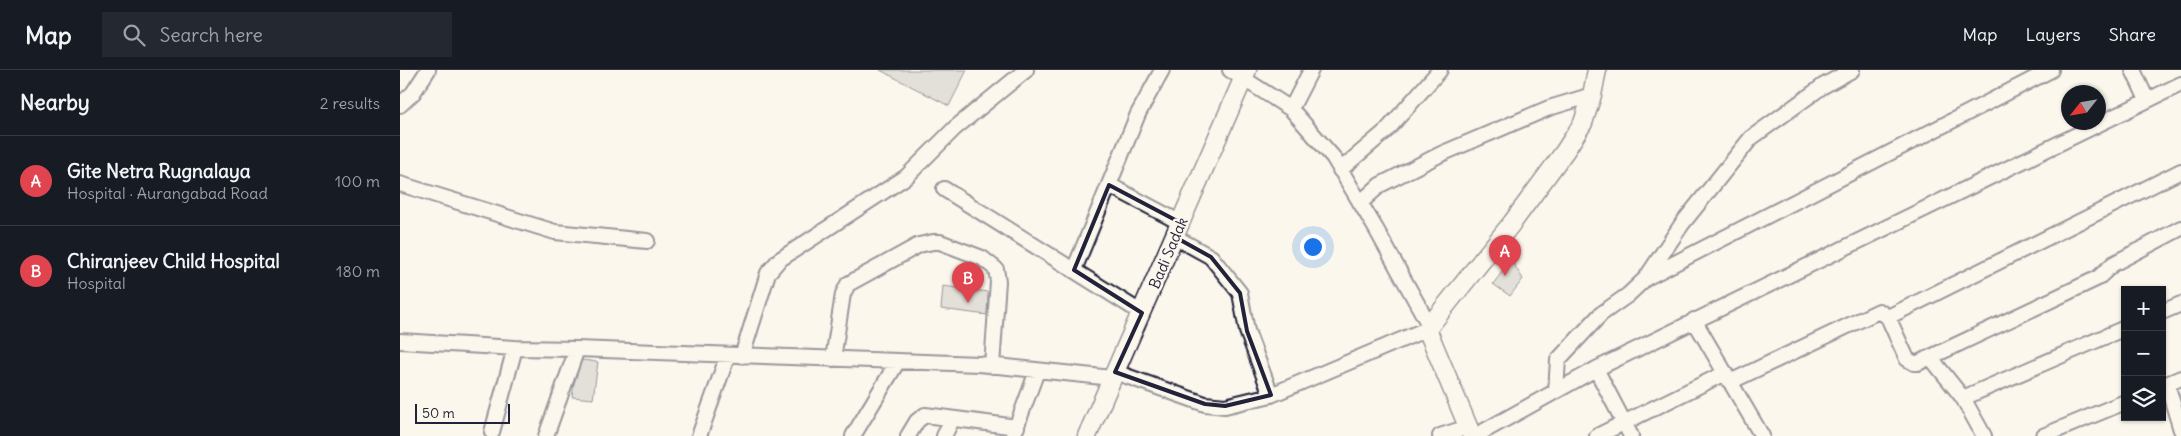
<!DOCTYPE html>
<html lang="en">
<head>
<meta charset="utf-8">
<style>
  :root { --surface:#171b24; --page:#242831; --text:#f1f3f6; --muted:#9ea1a6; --line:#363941; --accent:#d93025 }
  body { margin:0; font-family:Delius,sans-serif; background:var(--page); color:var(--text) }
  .controls { position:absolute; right:15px; bottom:15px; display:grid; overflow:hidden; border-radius:0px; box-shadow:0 1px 4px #0004 }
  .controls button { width:45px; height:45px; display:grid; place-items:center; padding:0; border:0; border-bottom:1px solid var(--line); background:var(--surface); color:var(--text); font:25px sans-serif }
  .compass { position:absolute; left:1661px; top:15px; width:45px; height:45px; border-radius:50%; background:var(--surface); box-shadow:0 1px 4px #0004; rotate:239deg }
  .scale { position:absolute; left:15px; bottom:12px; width:95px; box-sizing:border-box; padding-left:5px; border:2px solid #22223b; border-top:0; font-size:14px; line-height:18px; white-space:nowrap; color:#22223b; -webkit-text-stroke:4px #fbf7ec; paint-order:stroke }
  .you { position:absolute; left:912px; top:176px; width:18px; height:18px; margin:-12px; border:4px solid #fff; border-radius:50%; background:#1a73e8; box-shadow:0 0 0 8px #1a73e833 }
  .badge { display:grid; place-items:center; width:32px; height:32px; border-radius:50%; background:var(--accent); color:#fff; font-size:16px; font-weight:700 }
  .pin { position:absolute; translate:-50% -41px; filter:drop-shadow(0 1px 2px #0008) }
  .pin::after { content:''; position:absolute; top:26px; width:18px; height:15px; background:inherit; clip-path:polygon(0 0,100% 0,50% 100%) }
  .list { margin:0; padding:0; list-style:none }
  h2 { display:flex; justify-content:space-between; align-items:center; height:65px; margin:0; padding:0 20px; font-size:21px }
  h2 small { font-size:16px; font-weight:400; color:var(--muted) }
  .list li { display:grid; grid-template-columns:32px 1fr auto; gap:15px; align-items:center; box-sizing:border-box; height:90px; padding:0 20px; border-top:1px solid var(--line) }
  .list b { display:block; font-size:19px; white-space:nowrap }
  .list p { margin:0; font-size:16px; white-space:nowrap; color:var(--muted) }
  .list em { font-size:16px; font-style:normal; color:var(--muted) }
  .icon { flex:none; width:28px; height:28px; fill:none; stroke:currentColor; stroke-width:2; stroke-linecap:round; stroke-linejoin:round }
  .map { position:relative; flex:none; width:1781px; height:366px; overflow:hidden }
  header { display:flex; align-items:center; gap:30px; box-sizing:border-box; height:70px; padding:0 25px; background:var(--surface); border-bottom:1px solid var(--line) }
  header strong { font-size:24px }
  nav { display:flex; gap:28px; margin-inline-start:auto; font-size:18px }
  .search { width:350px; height:45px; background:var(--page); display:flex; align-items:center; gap:12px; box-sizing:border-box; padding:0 18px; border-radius:0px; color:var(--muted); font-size:19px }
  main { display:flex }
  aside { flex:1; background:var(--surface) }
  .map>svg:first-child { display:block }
</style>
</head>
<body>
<header>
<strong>Map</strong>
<div class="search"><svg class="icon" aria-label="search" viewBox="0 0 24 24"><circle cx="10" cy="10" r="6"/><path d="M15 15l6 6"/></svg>Search here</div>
<nav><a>Map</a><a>Layers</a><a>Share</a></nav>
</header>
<main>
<aside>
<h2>Nearby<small>2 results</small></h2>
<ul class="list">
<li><span class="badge" style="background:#e0444e">A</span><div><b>Gite Netra Rugnalaya</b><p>Hospital · Aurangabad Road</p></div><em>100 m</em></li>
<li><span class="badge" style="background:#e0444e">B</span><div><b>Chiranjeev Child Hospital</b><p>Hospital</p></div><em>180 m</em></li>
</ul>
</aside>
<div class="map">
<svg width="1781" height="366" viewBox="0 0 1781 366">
  <rect width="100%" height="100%" fill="#fbf7ec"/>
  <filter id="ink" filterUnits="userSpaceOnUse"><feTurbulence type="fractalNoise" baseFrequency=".02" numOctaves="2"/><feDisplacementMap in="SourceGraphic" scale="10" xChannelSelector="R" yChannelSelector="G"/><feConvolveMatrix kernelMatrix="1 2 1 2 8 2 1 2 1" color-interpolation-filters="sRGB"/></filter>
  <g filter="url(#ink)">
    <path fill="#c6c2c0" stroke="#22223b" d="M480 0H567L549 36Z
      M1111 190 1123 209 1110 226 1093 214Z
      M543 216 588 222 587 245 541 239Z
      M182 290 198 292 193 329 172 327 174 313Z"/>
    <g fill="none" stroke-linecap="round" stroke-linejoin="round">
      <g stroke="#22223b" stroke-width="18">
        <path id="minor" d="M830 0 891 39 933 87 976 159 1029 255
          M1733 0 1747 30
          M0 35 13 23 28 0
          M891 39 911 0
          M940 100 987 60 1040 0
          M0 114 155 162 247 171
          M709 115 781 153
          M544 119 742 243
          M960 133 980 115 1041 84 1149 38 1192 25
          M775 167 811 187 840 223 847 261 871 325
          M674 200 738 44 762 0
          M1246 208 1651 0
          M1762 242 1781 234
          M1488 247 1781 101
          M1294 250 1362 366
          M0 271 115 278 177 279 579 294 712 308
          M342 286 368 203 379 190 506 107 555 58 626 0
          M1531 288 1563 328 1584 366
          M433 289 443 224 448 214 519 175 533 172H540L582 188 596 199 598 211 592 296
          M1196 299 1231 366
          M715 302 805 334 825 336 871 325 1027 259
          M1330 312 1479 241 1488 247 1507 289 1514 293H1518L1698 208 1713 194 1781 158
          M1767 314 1781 360
          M1762 316 1781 308
          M1156 320 1158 290 1201 244 1228 225 1246 208 1282 154 1351 68 1423 16 1452 0
          M1563 328 1725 258
          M92 362 115 278
          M146 366 177 279
          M299 366 328 285
          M453 366 498 291
          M508 366 517 351 525 345 617 357
          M544 366 552 350
          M613 366 637 301
          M1040 366 1068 357
          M1075 366 1196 299 1781 14
          M1197 366 1325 303
          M1643 366 1725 332"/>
      </g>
      <g stroke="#22223b" stroke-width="21">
        <path id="major" d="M687 366 847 0
          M1072 366 1027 259 1112 153 1165 81 1183 53 1192 25 1197 0"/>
      </g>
      <use href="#minor" stroke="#fbf7ec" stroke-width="14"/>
      <use href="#major" stroke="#fbf7ec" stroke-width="18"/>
    </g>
  </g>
  <path d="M0 0H1781V366H0ZM709 115 781 153 775 167 811 187 840 223 847 261 871 325 825 336 805 334 715 302 742 243 674 200Z" fill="#fbf7ec" fill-opacity=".55" fill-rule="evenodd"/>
  <path fill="none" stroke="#22223b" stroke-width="4" stroke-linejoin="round" d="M709 115 781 153 775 167 811 187 840 223 847 261 871 325 825 336 805 334 715 302 742 243 674 200Z"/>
  <g text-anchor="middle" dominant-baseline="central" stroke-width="5" stroke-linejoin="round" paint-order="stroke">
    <g font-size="15" fill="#22223b" stroke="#fbf7ec">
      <text transform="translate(768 183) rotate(-67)">Badi Sadak</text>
    </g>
  </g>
</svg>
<div class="controls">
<button>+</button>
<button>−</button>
<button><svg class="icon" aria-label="layers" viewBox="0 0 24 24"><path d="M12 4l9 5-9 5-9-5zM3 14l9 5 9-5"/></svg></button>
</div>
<svg class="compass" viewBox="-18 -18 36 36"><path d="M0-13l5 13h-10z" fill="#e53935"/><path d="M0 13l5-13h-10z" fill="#9ea1a6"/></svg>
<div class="scale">50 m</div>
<div class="you"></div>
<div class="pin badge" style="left:1105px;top:206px;background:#e0444e">A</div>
<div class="pin badge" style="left:568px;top:233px;background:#e0444e">B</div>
</div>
</main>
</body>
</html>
